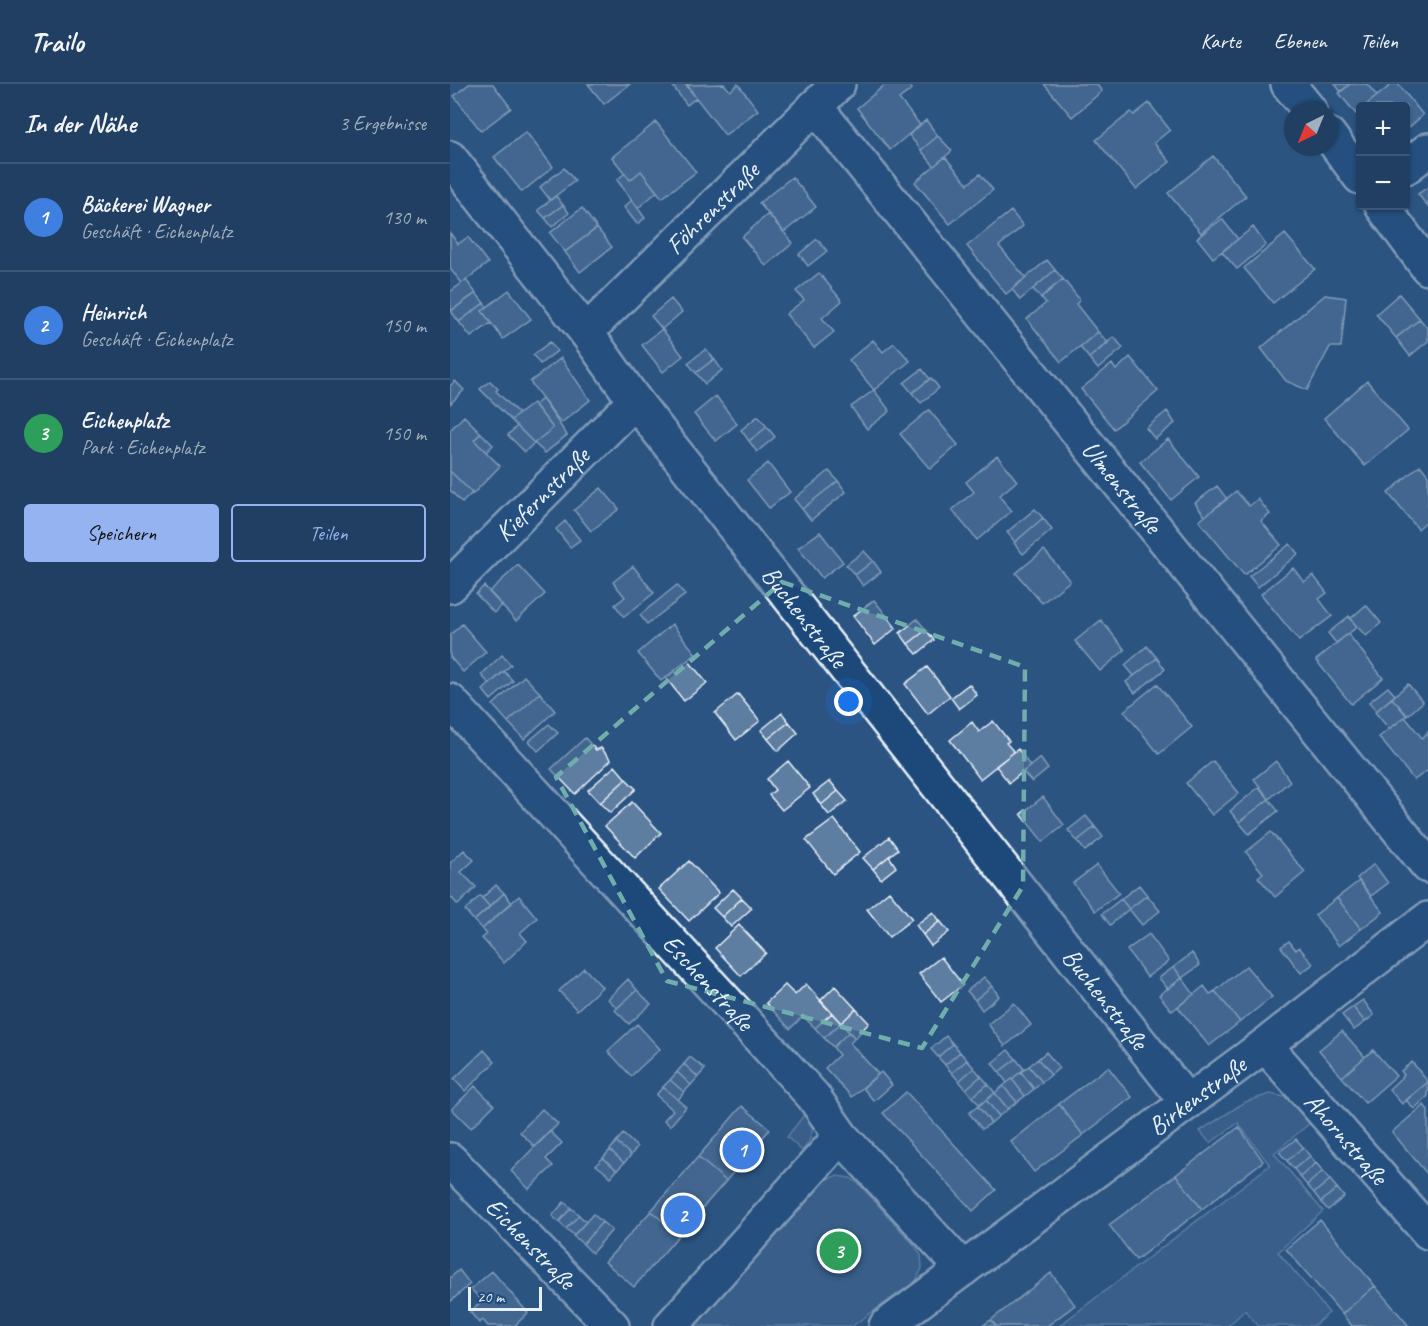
<!DOCTYPE html>
<html lang="de">
<head>
<meta charset="utf-8">
<style>
  :root { --surface:#203f62; --page:#284668; --text:#f1f3f6; --muted:#a2afbe; --line:#3d5877; --accent:#95b2f1 }
  body { margin:0; font-family:Caveat,sans-serif; background:var(--page); color:var(--text) }
  .controls { position:absolute; right:18px; top:18px; display:grid; overflow:hidden; border-radius:6px; box-shadow:0 2px 4px #0004 }
  .controls button { width:54px; height:54px; display:grid; place-items:center; padding:0; border:0; border-bottom:2px solid var(--line); background:var(--surface); color:var(--text); font:30px sans-serif }
  .compass { position:absolute; left:834px; top:18px; width:54px; height:54px; border-radius:50%; background:var(--surface); box-shadow:0 2px 4px #0004; rotate:223deg }
  .scale { position:absolute; left:18px; bottom:15px; width:74px; box-sizing:border-box; padding-left:6px; border:3px solid #e8f1f8; border-top:0; font-size:16px; line-height:21px; white-space:nowrap; color:#e8f1f8; -webkit-text-stroke:4px #1f4a7a; paint-order:stroke }
  .you { position:absolute; left:399px; top:618px; width:21px; height:21px; margin:-15px; border:4px solid #fff; border-radius:50%; background:#1a73e8; box-shadow:0 0 0 9px #1a73e833 }
  .badge { display:grid; place-items:center; width:39px; height:39px; border-radius:50%; background:var(--accent); color:#fff; font-size:20px; font-weight:700 }
  .pin { position:absolute; translate:-50% -50%; border:3px solid #fff; box-shadow:0 2px 6px #0006 }
  .list { margin:0; padding:0; list-style:none }
  h2 { display:flex; justify-content:space-between; align-items:center; height:78px; margin:0; padding:0 24px; font-size:26px }
  h2 small { font-size:20px; font-weight:400; color:var(--muted) }
  .list li { display:grid; grid-template-columns:39px 1fr auto; gap:18px; align-items:center; box-sizing:border-box; height:108px; padding:0 24px; border-top:2px solid var(--line) }
  .list b { display:block; font-size:22px; white-space:nowrap }
  .list p { margin:0; font-size:20px; white-space:nowrap; color:var(--muted) }
  .list em { font-size:20px; font-style:normal; color:var(--muted) }
  .actions { display:flex; gap:12px; padding:18px 24px }
  .actions a { flex:1; padding:14px 0; border:2px solid var(--accent); border-radius:6px; text-align:center; font-size:21px; color:var(--accent) }
  .actions .main { background:var(--accent); color:#111 }
  .map { position:relative; flex:none; width:978px; height:1242px; overflow:hidden }
  header { display:flex; align-items:center; gap:36px; box-sizing:border-box; height:84px; padding:0 30px; background:var(--surface); border-bottom:2px solid var(--line) }
  header strong { font-size:28px }
  nav { display:flex; gap:33px; margin-inline-start:auto; font-size:21px }
  main { display:flex }
  aside { flex:1; background:var(--surface) }
  .map>svg:first-child { display:block }
</style>
</head>
<body>
<header>
<strong>Trailo</strong>
<nav><a>Karte</a><a>Ebenen</a><a>Teilen</a></nav>
</header>
<main>
<aside>
<h2>In der Nähe<small>3 Ergebnisse</small></h2>
<ul class="list">
<li><span class="badge" style="background:#3f7fe0">1</span><div><b>Bäckerei Wagner</b><p>Geschäft · Eichenplatz</p></div><em>130 m</em></li>
<li><span class="badge" style="background:#3f7fe0">2</span><div><b>Heinrich</b><p>Geschäft · Eichenplatz</p></div><em>150 m</em></li>
<li><span class="badge" style="background:#2e9e5b">3</span><div><b>Eichenplatz</b><p>Park · Eichenplatz</p></div><em>150 m</em></li>
</ul>
<div class="actions"><a class="main">Speichern</a><a>Teilen</a></div>
</aside>
<div class="map">
<svg width="978" height="1242" viewBox="0 0 978 1242">
  <rect width="100%" height="100%" fill="#2b5482"/>
  <filter id="ink" filterUnits="userSpaceOnUse"><feTurbulence type="fractalNoise" baseFrequency=".0167" numOctaves="2"/><feDisplacementMap in="SourceGraphic" scale="12" xChannelSelector="R" yChannelSelector="G"/><feConvolveMatrix kernelMatrix="1 2 1 2 8 2 1 2 1" color-interpolation-filters="sRGB"/></filter>
  <g filter="url(#ink)">
    <path fill="#476b93" stroke="#98aec6" stroke-width="1.5" d="M820 1010 835 1013 860 1039 824 1069 873 1127 828 1168 879 1229 863 1242H808L795 1226 778 1242H609L820 1081 788 1039 760 1059 750 1047 795 1018Z
      M357 1027C366 1042 363 1054 352 1067L337 1053Z
      M386 1092 400 1094 409 1100 465 1162 471 1171 472 1184 466 1197 402 1242H241L374 1096Z"/>
    <path fill="#5d7da1" stroke="#e8f1f8" stroke-width="1.5" d="M19 0H43L61 24 31 47 4 12Z
      M138 0H180L154 20Z
      M221 0H237L246 14 237 21Z
      M274 0 280 7 288 0 308 26 275 51 236 1Z
      M436 0H458L462 5 449 15 470 41 440 66 407 24Z
      M594 0H646L652 7 622 33Z
      M885 0H900L891 8Z
      M900 0H917L927 12 915 22H910L906 30 889 9Z
      M942 0H948L973 31 956 46V22H915Z
      M699 19 720 46 704 59 720 78 686 105 646 56 681 28 684 31Z
      M476 36 488 52 471 66 459 51Z
      M206 38 246 88 212 114 191 87 180 96 162 73Z
      M76 48 103 83 72 108 44 73Z
      M488 52 502 67 484 82 471 66Z
      M763 72 796 112 751 149 718 109Z
      M495 73 518 100 530 90 543 106 500 140 465 98Z
      M114 84 125 97 100 116 90 103Z
      M191 87 207 108 188 124 167 96 175 89 180 96Z
      M342 93 366 123 334 148 309 119Z
      M978 103V123L968 110Z
      M106 112 113 121 95 134 88 126Z
      M182 116 195 134 187 140 174 123Z
      M113 121 119 129 102 143 95 134Z
      M132 124 147 144 115 168 100 149Z
      M561 127 573 142 549 162 576 194 556 210 517 162Z
      M318 130 343 159 316 182 292 153Z
      M772 135 788 155 763 174 747 154Z
      M803 143 816 161 787 185 772 168Z
      M147 144 162 163 130 188 115 168Z
      M0 149 8 160 18 153 38 179 12 199 0 185Z
      M835 150 865 185 823 219 794 184Z
      M367 155 377 167 358 182 349 170Z
      M597 176 605 186 570 216 562 205Z
      M605 186 613 195 591 214 583 205Z
      M369 189 392 217 372 234 384 248 364 264 336 230 354 216 346 207Z
      M613 195 630 216 626 220 648 248 611 278 577 235 596 219 591 213Z
      M16 196 26 209 1 227 0 208Z
      M59 206 81 235 53 255 32 227Z
      M26 209 34 219 9 238 1 227Z
      M949 210 970 235 946 254 926 230Z
      M875 211 896 214 891 263H880L857 306 836 297 811 264Z
      M221 215 232 228 212 245 201 232Z
      M34 219 37 223 32 227 41 239 21 253 9 238Z
      M970 235 978 245V257L960 272 946 254Z
      M212 245 233 272 213 288 192 261Z
      M648 248 658 259 639 274 630 263Z
      M664 253 673 264 648 285 639 274Z
      M423 256 433 268 444 259 460 277 424 306 399 276Z
      M100 258 107 267 90 280 83 271Z
      M256 265 264 275 246 289 238 279Z
      M680 273 708 307 664 345 631 305 662 280 666 286Z
      M111 274 140 316 111 339 80 298Z
      M264 275 272 286 255 300 246 289Z
      M472 285 480 295 462 309 454 299Z
      M481 294 489 304 471 319 462 309Z
      M5 297 14 306 0 320V302Z
      M40 297 48 305 46 307 69 330 61 336 30 305Z
      M917 297 958 346 915 382 874 334Z
      M424 306 440 327 417 345 401 323Z
      M266 312 287 340 266 357 244 330Z
      M92 315 117 351 95 369 84 359 103 344 85 321Z
      M83 319 103 344 84 359 61 336Z
      M479 326 508 361 480 385 450 350Z
      M717 327 725 339 705 355 696 344Z
      M14 332 31 349 24 356 50 382 23 410 0 387V346Z
      M308 332 317 343 299 357 291 346Z
      M67 342 84 359 75 368 58 351Z
      M317 343 325 353 307 368 299 357Z
      M31 349 43 361 36 368 24 356Z
      M718 355 749 393 721 416 690 378Z
      M547 372 567 397 549 412 562 427 527 456 502 426 524 408 516 398Z
      M318 379 340 408 319 424 297 396Z
      M970 381 978 391V436L968 445 938 409Z
      M0 387 22 409 12 419 0 406Z
      M379 387 388 397 352 425 344 415Z
      M388 397 396 408 361 436 352 425Z
      M767 402 777 415 755 432 745 419Z
      M151 404 169 425 141 447 124 426Z
      M786 407 799 422 808 415 820 430 811 437 831 461 794 491 749 437Z
      M585 425 593 434 565 458 557 448Z
      M593 434 602 446 573 470 564 459Z
      M115 437 130 456 120 463 106 445Z
      M370 448 393 478 372 494 348 464Z
      M840 460 848 470 808 503 799 492Z
      M594 466 620 497 592 519 566 489Z
      M414 467 423 477 405 491 396 481Z
      M423 477 431 488 413 502 405 491Z
      M68 481 95 510 66 537 39 508Z
      M183 482 204 509 174 533 165 521 175 513 163 498Z
      M843 484 854 498 863 491 877 509 869 515 882 532 849 557 811 510Z
      M227 501 235 511 197 540 190 531Z
      M34 502 52 521 44 529 26 510Z
      M424 516 446 544 425 561 403 532Z
      M916 521 931 539 916 552 900 535Z
      M899 532 907 543 886 559 878 549Z
      M467 535 476 546 458 560 450 549Z
      M651 536 675 566 650 587 625 557Z
      M12 540 36 568 13 588 0 573V551Z
      M222 540 246 570 211 597 188 569Z
      M476 546 484 556 467 570 458 560Z
      M898 550 933 594 901 620 866 576Z
      M697 562 707 574 684 592 675 581Z
      M52 571 61 581 40 600 31 591Z
      M707 574 715 585 685 609 676 598Z
      M238 576 257 599 234 617 216 594Z
      M477 583 500 612 478 630 455 600Z
      M54 587 63 597 41 616 33 606Z
      M74 592 90 609 58 638 43 621Z
      M519 600 527 611 509 625 501 614Z
      M707 600 742 643 709 670 674 627Z
      M958 600 973 618 957 632 942 614Z
      M938 603 945 611 926 627 919 618Z
      M90 609 105 627 74 655 58 638Z
      M288 610 310 637 286 656 265 629Z
      M942 614 957 631 939 645 925 628Z
      M332 629 339 638 318 655 311 646Z
      M955 633 972 654 978 648V686L964 696 929 653Z
      M543 637 559 657 556 659 564 668 530 695 500 656 522 638 529 648Z
      M339 638 348 649 328 667 318 655Z
      M99 640 108 649 88 667 79 657Z
      M135 654 146 666 151 664 161 676 125 710 101 685Z
      M568 665 580 682 559 699 546 682Z
      M590 674 598 685 582 698 573 688Z
      M338 677 360 704 332 726 319 711 325 706 317 695Z
      M763 677 789 709 762 731 736 699Z
      M826 677 840 697 819 715 804 695Z
      M165 682 176 695 150 719 138 706Z
      M176 695 186 705 160 729 150 719Z
      M380 697 388 707 371 721 363 710Z
      M809 703 819 715 789 738 780 727Z
      M388 707 397 717 379 731 371 721Z
      M593 713 614 741 593 758 571 730Z
      M819 715 828 727 799 750 789 738Z
      M182 718 211 749 185 774 155 742Z
      M636 732 645 743 627 757 618 746Z
      M384 735 410 768 383 790 356 756Z
      M645 743 653 753 635 767 627 757Z
      M821 748 855 788 825 813 808 793 813 789 796 768Z
      M439 753 448 765 423 785 413 774Z
      M14 766 24 776 11 788 26 803 8 821 0 812V779Z
      M439 772 446 783 431 795 423 785Z
      M239 777 269 809 239 837 209 805Z
      M924 780 938 799 921 812 907 794Z
      M647 781 669 809 645 827 623 799Z
      M909 797 933 828 911 845 887 814Z
      M46 801 54 809 40 823 32 814Z
      M689 801 697 811 679 825 671 815Z
      M283 805 292 814 272 833 263 824Z
      M439 807 462 835 439 853 417 825Z
      M54 809 62 819 32 845 24 837Z
      M697 811 710 827 692 841 679 825Z
      M30 812 40 823 24 837 15 826Z
      M69 812 87 834 70 849 77 857 54 879 32 854 37 850 32 845Z
      M292 814 302 824 281 843 272 833Z
      M887 814 911 845 889 862 865 831Z
      M671 815 679 825 660 841 652 830Z
      M483 828 490 837 473 851 466 841Z
      M490 837 499 848 481 862 473 851Z
      M289 841 316 869 291 892 265 864Z
      M699 850 719 877 697 893 677 866Z
      M839 857 846 866 849 863 863 880 851 889 831 863Z
      M742 869 750 881 732 894 724 883Z
      M491 873 513 901 491 918 469 890Z
      M796 882 822 913 790 938 765 907Z
      M724 883 732 894 718 905 709 894Z
      M134 884 152 903 127 926 109 907Z
      M534 893 542 902 525 916 517 907Z
      M732 894 744 910 722 927 709 911Z
      M178 895 187 906 167 924 158 915Z
      M356 900 382 929 365 944 353 932 340 945 316 919 335 901 345 911Z
      M385 902 406 925 391 939 370 917Z
      M542 902 549 912 532 926 525 916Z
      M754 902 760 910 765 907 790 938 759 962 728 923Z
      M187 906 201 920 179 940 165 926Z
      M913 916 924 931 915 938 903 923Z
      M564 919 581 941 555 962 538 940Z
      M903 923 915 938 904 946 892 931Z
      M406 925 419 939 405 954 391 939Z
      M382 929 391 939 374 954 365 944Z
      M391 939 399 948 383 963 374 954Z
      M187 940 210 965 181 992 158 967Z
      M892 947 915 973 892 993 869 966Z
      M399 948 405 954 400 959 428 990 402 1013 375 984 389 971 383 963Z
      M496 952 503 960 488 973 481 965Z
      M503 960 510 968 495 981 488 973Z
      M34 966 45 978 15 1007 4 995Z
      M558 966 566 975 549 988 542 979Z
      M923 966 946 992 915 1019 892 993Z
      M510 968 517 976 502 989 495 981Z
      M596 968 609 984 601 991 588 975Z
      M240 973 255 985 248 993 234 980Z
      M566 975 574 985 557 999 549 988Z
      M588 975 601 991 592 998 579 982Z
      M517 976 524 984 509 997 502 989Z
      M962 978 978 998 952 1020 939 1005 954 991 951 987Z
      M234 980 248 993 241 1001 227 988Z
      M579 982 592 998 584 1005 571 988Z
      M658 983 682 1013 633 1051 609 1020Z
      M524 984 531 992 516 1005 509 997Z
      M227 988 241 1001 234 1008 220 996Z
      M431 988 442 1001 424 1017 413 1004Z
      M571 988 584 1005 575 1012 562 995Z
      M531 992 538 1000 522 1013 516 1005Z
      M562 995 575 1012 567 1018 553 1002Z
      M220 996 234 1008 228 1016 213 1003Z
      M978 998V1012L964 1025 956 1016Z
      M538 1000 545 1009 530 1021 522 1013Z
      M25 1002 44 1021 21 1044 2 1025Z
      M553 1002 567 1018 558 1025 545 1009Z
      M213 1003 236 1023 220 1042 214 1036 223 1026 206 1011Z
      M456 1008 546 1106 523 1127 433 1029Z
      M545 1009 558 1025 549 1032 536 1016Z
      M536 1016 549 1032 541 1039 528 1022Z
      M609 1020 633 1051 584 1088 561 1058Z
      M974 1021 978 1026V1091L942 1048Z
      M292 1022 320 1045 276 1097 248 1073Z
      M528 1022 541 1039 532 1045 519 1029Z
      M92 1025 108 1040 85 1063 70 1048Z
      M789 1043 813 1077 752 1125 726 1091Z
      M100 1047 112 1059 96 1075 103 1082 79 1105 61 1087Z
      M173 1050 187 1063 181 1071 166 1058Z
      M846 1055 853 1063 837 1077 829 1068Z
      M166 1058 181 1071 174 1079 160 1066Z
      M853 1063 860 1072 844 1085 837 1077Z
      M160 1066 174 1079 167 1086 153 1074Z
      M860 1072 866 1079 850 1093 844 1085Z
      M248 1073 276 1097 229 1151 201 1127Z
      M153 1074 167 1086 161 1093 146 1081Z
      M866 1079 873 1087 857 1101 850 1093Z
      M873 1087 880 1096 864 1109 857 1101Z
      M726 1091 752 1125 686 1176 659 1141Z
      M880 1096 887 1104 871 1118 864 1109Z
      M887 1104 894 1113 878 1126 871 1118Z
      M114 1118 121 1124 109 1138 102 1132Z
      M121 1124 129 1131 116 1145 109 1138Z
      M201 1127 229 1151 184 1203 155 1178Z
      M143 1130 152 1138 133 1160 123 1152Z
      M129 1131 136 1138 124 1151 116 1145Z
      M870 1136 925 1202 892 1230 836 1165Z
      M152 1138 162 1146 142 1169 133 1160Z
      M9 1186 20 1200 0 1218V1194Z
      M42 1187 78 1229 64 1242H38L33 1236 29 1239 20 1228 32 1217 21 1205Z
      M601 1189 625 1221 597 1242H546L541 1236Z
      M925 1202 959 1242H902L892 1230Z
      M541 1236 546 1242H532Z"/>
    <g fill="none" stroke-linecap="round" stroke-linejoin="round">
      <g stroke="#e8f1f8" stroke-width="38">
        <g id="minor">
          <path d="M838 0 860 27"/>
          <path id="s1" d="M365 22 978 782"/>
          <path d="M879 51 910 93"/>
          <path id="s2" d="M0 74 136 248 185 317 737 1018"/>
          <path d="M956 83 978 66"/>
          <path d="M932 122 978 184"/>
          <path id="s3" d="M136 248 388 0"/>
          <path id="s4" d="M0 502 185 317"/>
          <path id="s5" d="M0 617 363 1012 391 1052 513 1185"/>
          <path id="s6" d="M815 961 978 1148"/>
          <path id="s7" d="M0 1076 162 1242"/>
          <path d="M221 1242 391 1052"/>
          <path id="s8" d="M436 1242 815 961 978 835"/>
        </g>
      </g>
      <use href="#minor" stroke="#1f4a7a" stroke-width="33"/>
    </g>
  </g>
  <path d="M0 0H978V1242H0ZM332 498 575 583 573 802 472 964 217 897 106 693Z" fill="#2b5482" fill-opacity=".55" fill-rule="evenodd"/>
  <path fill="none" stroke="#71adac" stroke-width="4.5" stroke-dasharray="12 8" stroke-linejoin="round" d="M332 498 575 583 573 802 472 964 217 897 106 693Z"/>
  <g text-anchor="middle" dominant-baseline="central" stroke-width="4.5" stroke-linejoin="round" paint-order="stroke">
    <g font-size="26" fill="#e8f1f8" stroke="#1f4a7a">
      <text stroke="none"><textPath href="#s3" startOffset="177">Föhrenstraße</textPath></text>
      <text stroke="none"><textPath href="#s1" startOffset="489">Ulmenstraße</textPath></text>
      <text stroke="none"><textPath href="#s4" startOffset="130">Kiefernstraße</textPath></text>
      <text stroke="none"><textPath href="#s2" startOffset="580">Buchenstraße</textPath></text>
      <text stroke="none"><textPath href="#s5" startOffset="382">Eschenstraße</textPath></text>
      <text stroke="none"><textPath href="#s2" startOffset="1066">Buchenstraße</textPath></text>
      <text stroke="none"><textPath href="#s8" startOffset="387">Birkenstraße</textPath></text>
      <text stroke="none"><textPath href="#s6" startOffset="124">Ahornstraße</textPath></text>
      <text stroke="none"><textPath href="#s7" startOffset="116">Eichenstraße</textPath></text>
    </g>
  </g>
</svg>
<div class="controls">
<button>+</button>
<button>−</button>
</div>
<svg class="compass" viewBox="-18 -18 36 36"><path d="M0-13l5 13h-10z" fill="#e53935"/><path d="M0 13l5-13h-10z" fill="#a2afbe"/></svg>
<div class="scale">20 m</div>
<div class="you"></div>
<div class="pin badge" style="left:292px;top:1066px;background:#3f7fe0">1</div>
<div class="pin badge" style="left:233px;top:1131px;background:#3f7fe0">2</div>
<div class="pin badge" style="left:389px;top:1167px;background:#2e9e5b">3</div>
</div>
</main>
</body>
</html>
